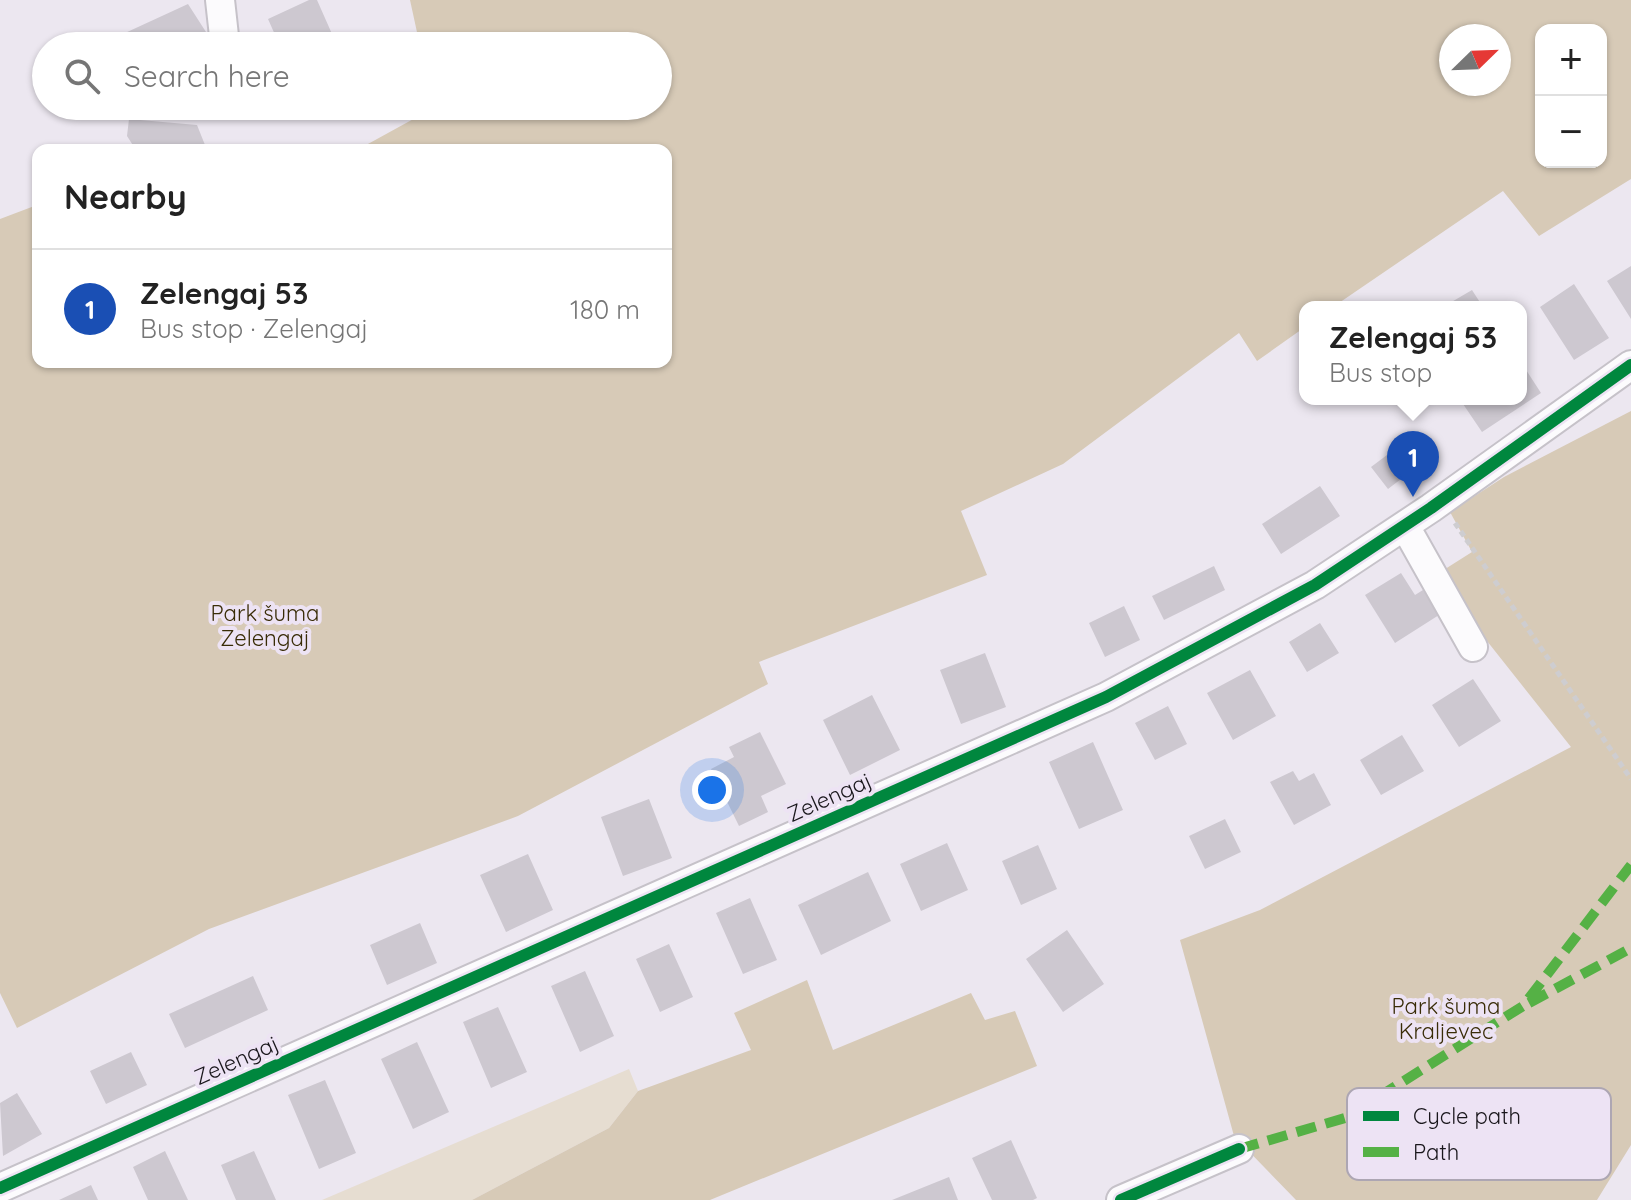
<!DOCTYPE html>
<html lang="en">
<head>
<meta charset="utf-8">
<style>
  :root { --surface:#fff; --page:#f2f2f2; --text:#222; --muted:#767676; --line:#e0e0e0; --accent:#0b8043 }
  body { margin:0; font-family:Quicksand,sans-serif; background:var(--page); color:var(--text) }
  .controls { position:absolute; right:24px; top:24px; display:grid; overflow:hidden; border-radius:16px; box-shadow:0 2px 6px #0004 }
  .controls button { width:72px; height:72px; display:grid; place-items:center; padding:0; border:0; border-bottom:2px solid var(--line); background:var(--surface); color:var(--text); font:40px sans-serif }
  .compass { position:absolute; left:1439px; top:24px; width:72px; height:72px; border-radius:50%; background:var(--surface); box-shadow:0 2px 6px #0004; rotate:67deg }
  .you { position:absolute; left:712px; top:790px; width:28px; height:28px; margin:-20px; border:6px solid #fff; border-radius:50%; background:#1a73e8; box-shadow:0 0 0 12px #1a73e833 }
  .badge { display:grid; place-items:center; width:52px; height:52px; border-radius:50%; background:var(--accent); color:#fff; font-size:26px; font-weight:700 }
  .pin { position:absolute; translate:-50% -66px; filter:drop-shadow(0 2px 4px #0008) }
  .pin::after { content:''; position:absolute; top:42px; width:28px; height:24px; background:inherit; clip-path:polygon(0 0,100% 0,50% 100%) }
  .popup { position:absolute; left:1299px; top:301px; width:228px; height:104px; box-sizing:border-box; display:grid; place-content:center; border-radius:16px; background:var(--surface); filter:drop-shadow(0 2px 6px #0005); font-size:26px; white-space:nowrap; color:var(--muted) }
  .popup b { font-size:30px; color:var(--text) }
  .popup::after { content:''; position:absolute; left:50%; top:100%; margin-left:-16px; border:16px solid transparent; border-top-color:var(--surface) }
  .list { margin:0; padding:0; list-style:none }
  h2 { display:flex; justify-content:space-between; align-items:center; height:104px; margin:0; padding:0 32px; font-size:34px }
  h2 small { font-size:26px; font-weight:400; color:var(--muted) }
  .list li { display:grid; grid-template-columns:52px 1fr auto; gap:24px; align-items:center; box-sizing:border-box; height:120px; padding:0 32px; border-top:2px solid var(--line) }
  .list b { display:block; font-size:30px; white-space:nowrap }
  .list p { margin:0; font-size:26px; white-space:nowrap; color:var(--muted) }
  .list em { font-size:26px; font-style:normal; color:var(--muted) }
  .icon { flex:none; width:44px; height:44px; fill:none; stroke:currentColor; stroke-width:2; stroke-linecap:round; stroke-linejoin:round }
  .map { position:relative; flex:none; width:1631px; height:1200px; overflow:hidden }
  .search { position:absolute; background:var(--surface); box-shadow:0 2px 6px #0004; left:32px; top:32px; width:640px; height:88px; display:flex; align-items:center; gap:20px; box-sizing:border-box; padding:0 28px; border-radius:44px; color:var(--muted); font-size:30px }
  .panel { position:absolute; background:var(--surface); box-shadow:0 2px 6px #0004; left:32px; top:144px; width:640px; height:224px; border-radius:16px }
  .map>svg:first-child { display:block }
</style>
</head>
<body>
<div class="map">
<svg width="1631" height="1200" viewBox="0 0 1631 1200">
  <rect width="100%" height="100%" fill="#ece7f0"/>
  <path fill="#e6ddd1" d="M629 1069 638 1091 609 1128 472 1200H322Z"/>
  <path fill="#d7cab7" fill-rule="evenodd" d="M410 0H1631V179L1539 236 1503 191 1333 307H1305V327L1257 361 1239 333 1063 464 961 511 987 575 759 662 768 684 518 816 209 929 17 1028 0 993V219L37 205 38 208V362H666V150H357L428 111 427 106H658V46H420ZM1601 30V162H1541V30ZM1451 36H1499V84H1451Z
    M1631 411V1145L1597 1200H1296L1234 1136 1180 940 1260 910 1571 747 1487 641 1442 571 1472 552 1450 512 1504 477Z
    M807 980 833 1050 971 993 985 1020 1015 1011 1037 1066 710 1200H472L609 1128 638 1091 751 1050 734 1013Z"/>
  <path fill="#cdc8d0" d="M309 0H317L336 43 280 46 268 19Z
    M188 4 206 32 174 46H132L125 33Z
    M129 119 197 125 207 150H136L127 136Z
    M1631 266V319L1607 281Z
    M1574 284 1609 338 1574 360 1540 307Z
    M1472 290 1483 307H1443Z
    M1521 362 1541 393 1482 432 1461 401 1521 399Z
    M1415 434 1431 456 1388 489 1371 467Z
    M1320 486 1340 516 1281 554 1262 524Z
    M1214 566 1225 590 1164 620 1152 596Z
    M1401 573 1415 595 1423 590 1439 615 1395 643 1365 595Z
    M1124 606 1140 640 1105 657 1089 623Z
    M1320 623 1339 653 1307 672 1289 642Z
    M985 653 1006 707 961 724 940 670Z
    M1250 670 1276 716 1233 740 1207 693Z
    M1473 679 1501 721 1459 747 1432 705Z
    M872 695 900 750 850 775 823 720Z
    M1168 706 1187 744 1155 760 1135 723Z
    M760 732 786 784 761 796 768 812 739 826 711 769 734 757 729 747Z
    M1402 735 1424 771 1381 795 1360 760Z
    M1093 742 1123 810 1079 829 1049 762Z
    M1293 771 1299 781 1314 773 1331 805 1294 825 1270 782Z
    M649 799 672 858 623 876 601 817Z
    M1225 819 1241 852 1205 869 1189 836Z
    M947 843 968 890 921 911 900 864Z
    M1038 845 1057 889 1021 905 1002 861Z
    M528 854 553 910 506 932 480 875Z
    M868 872 891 921 821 955 798 905Z
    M750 898 777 960 743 974 716 913Z
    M420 923 437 963 387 985 370 945Z
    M1067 930 1104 984 1063 1012 1026 959Z
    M669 944 693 997 660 1012 636 959Z
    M585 971 614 1036 580 1052 551 986Z
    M253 976 268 1010 185 1048 169 1014Z
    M498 1007 527 1072 491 1088 463 1022Z
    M417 1042 449 1112 413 1129 381 1059Z
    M131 1052 147 1085 106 1104 90 1071Z
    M325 1080 356 1153 319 1169 288 1095Z
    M17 1093 42 1134 3 1156 0 1103Z
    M1011 1140 1037 1198 1033 1200H992L972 1158Z
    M165 1151 188 1200H148L133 1167Z
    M254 1151 276 1200H236L221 1165Z
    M949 1177 958 1200H892Z
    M91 1185 98 1200H59Z"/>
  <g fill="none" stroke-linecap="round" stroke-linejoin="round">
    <g stroke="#c6c2c9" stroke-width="32">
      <path id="minor" d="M220 0 225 45
        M1405 526 1473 647
        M0 1188 1106 697 1315 585 1431 508 1631 365
        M1121 1200 1239 1149"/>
    </g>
    <path stroke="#cecdd0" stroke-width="5" stroke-dasharray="6 4" stroke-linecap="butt" d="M1455 523 1631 779"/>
    <use href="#minor" stroke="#fcfbfd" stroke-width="28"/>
    <path stroke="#55b145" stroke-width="10" stroke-dasharray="20 10" stroke-linecap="butt" d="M1529 1003 1631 948
      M1239 1149 1345 1118 1523 1006 1631 865"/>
    <g stroke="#ede3f4" stroke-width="17">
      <path id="cycleway" d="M0 1188 1106 697 1315 585 1431 508 1631 365
        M1121 1200 1239 1149"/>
    </g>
    <use href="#cycleway" stroke="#00873e" stroke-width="12"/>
  </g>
  <g text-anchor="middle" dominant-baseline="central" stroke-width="8" stroke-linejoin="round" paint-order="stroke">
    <g font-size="22" fill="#392c07" stroke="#ede3f4">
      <text x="265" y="613">Park šuma<tspan x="265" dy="25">Zelengaj</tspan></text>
      <text x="1446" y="1006">Park šuma<tspan x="1446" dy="25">Kraljevec</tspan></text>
    </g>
    <g font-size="22" fill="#19161b" stroke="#ede3f4">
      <text transform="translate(829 797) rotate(-24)">Zelengaj</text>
      <text transform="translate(236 1060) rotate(-24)">Zelengaj</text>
    </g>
  </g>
  <rect x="1347" y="1088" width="264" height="92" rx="12" fill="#ede3f4" stroke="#ada6b3" stroke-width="2"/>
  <rect x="1363" y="1111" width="36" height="10" fill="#00873e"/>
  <rect x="1363" y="1147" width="36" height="10" fill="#55b145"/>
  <g font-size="22" fill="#19161b">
    <text x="1413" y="1124">Cycle path</text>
    <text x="1413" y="1160">Path</text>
  </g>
</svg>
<div class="controls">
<button>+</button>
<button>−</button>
</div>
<svg class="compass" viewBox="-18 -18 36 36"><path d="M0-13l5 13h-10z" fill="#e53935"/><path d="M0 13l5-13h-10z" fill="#767676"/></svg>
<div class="you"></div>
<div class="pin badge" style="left:1413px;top:497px;background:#1a4fb4">1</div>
<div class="popup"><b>Zelengaj 53</b>Bus stop</div>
<div class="search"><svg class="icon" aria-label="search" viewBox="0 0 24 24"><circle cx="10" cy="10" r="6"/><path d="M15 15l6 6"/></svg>Search here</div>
<section class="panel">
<h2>Nearby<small></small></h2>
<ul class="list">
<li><span class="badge" style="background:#1a4fb4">1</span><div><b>Zelengaj 53</b><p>Bus stop · Zelengaj</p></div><em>180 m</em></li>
</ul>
</section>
</div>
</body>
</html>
